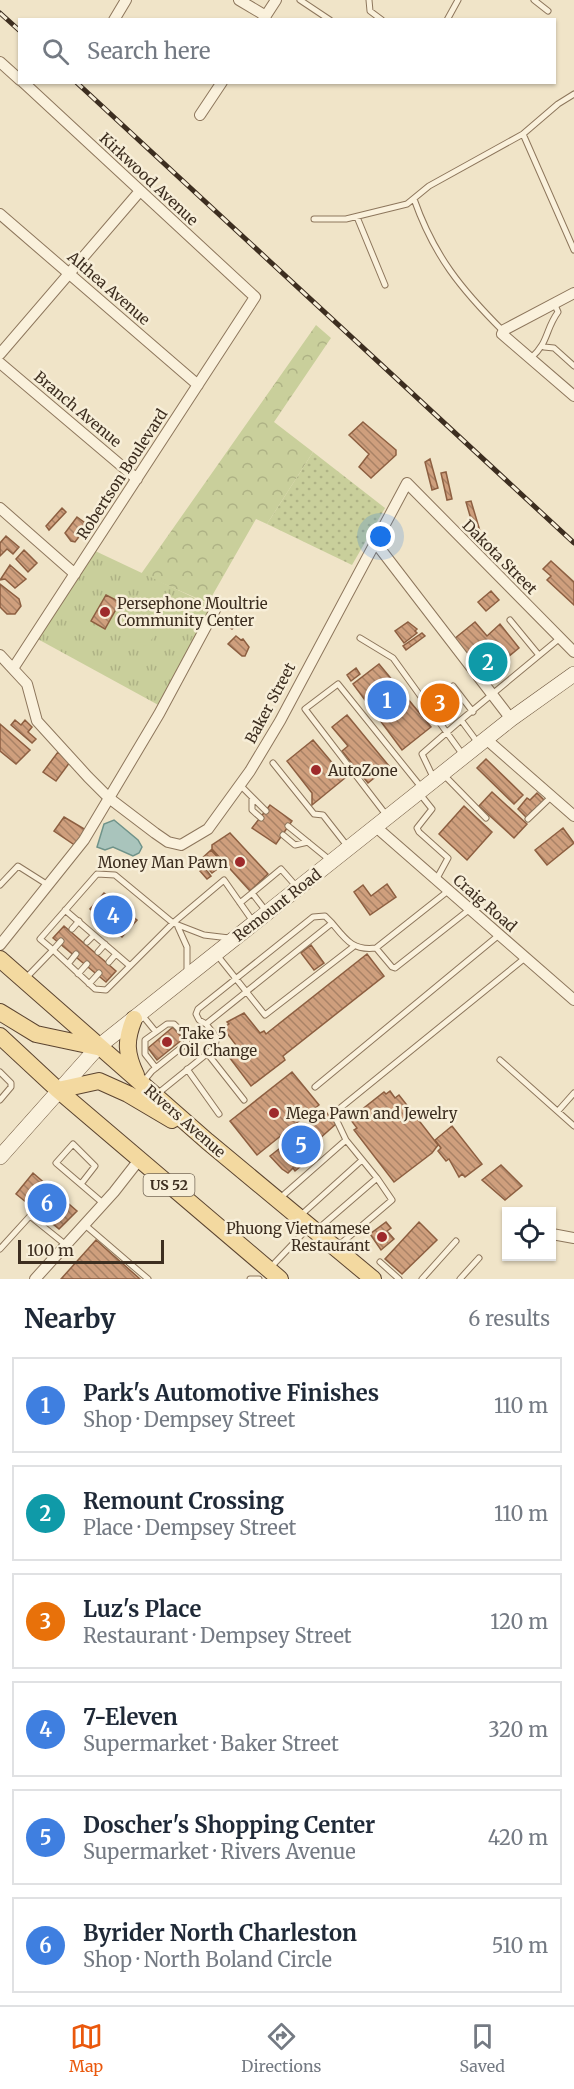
<!DOCTYPE html>
<html lang="en">
<head>
<meta charset="utf-8">
<style>
  :root { --surface:#fff; --page:#f6f6f7; --text:#1f2937; --muted:#747a83; --line:#e0e1e3; --accent:#ea580c }
  body { margin:0; font-family:Merriweather,serif; background:var(--page); color:var(--text) }
  .controls { position:absolute; right:18px; bottom:18px; display:grid; overflow:hidden; border-radius:0px; box-shadow:0 2px 4px #0004 }
  .controls button { width:54px; height:54px; display:grid; place-items:center; padding:0; border:0; border-bottom:2px solid var(--line); background:var(--surface); color:var(--text); font:30px sans-serif }
  .scale { position:absolute; left:18px; bottom:15px; width:146px; box-sizing:border-box; padding-left:6px; border:3px solid #3d2e20; border-top:0; font-size:16px; line-height:21px; white-space:nowrap; color:#3d2e20; -webkit-text-stroke:4px #f7eed8; paint-order:stroke }
  .you { position:absolute; left:381px; top:537px; width:21px; height:21px; margin:-15px; border:4px solid #fff; border-radius:50%; background:#1a73e8; box-shadow:0 0 0 9px #1a73e833 }
  .badge { display:grid; place-items:center; width:39px; height:39px; border-radius:50%; background:var(--accent); color:#fff; font-size:20px; font-weight:700 }
  .pin { position:absolute; translate:-50% -50%; border:3px solid #fff; box-shadow:0 2px 6px #0006 }
  .list { margin:0; padding:0; list-style:none }
  h2 { display:flex; justify-content:space-between; align-items:center; height:78px; margin:0; padding:0 24px; font-size:26px }
  h2 small { font-size:20px; font-weight:400; color:var(--muted) }
  .list li { display:grid; grid-template-columns:39px 1fr auto; gap:18px; align-items:center; box-sizing:border-box; height:96px; margin:0 12px 12px; padding:0 12px; border:2px solid var(--line); border-radius:0px }
  .list b { display:block; font-size:22px; white-space:nowrap }
  .list p { margin:0; font-size:20px; white-space:nowrap; color:var(--muted) }
  .list em { font-size:20px; font-style:normal; color:var(--muted) }
  .icon { flex:none; width:33px; height:33px; fill:none; stroke:currentColor; stroke-width:2; stroke-linecap:round; stroke-linejoin:round }
  .map { position:relative; flex:none; width:574px; height:1279px; overflow:hidden }
  .search { position:absolute; background:var(--surface); box-shadow:0 2px 4px #0004; left:18px; right:18px; top:18px; height:66px; display:flex; align-items:center; gap:15px; box-sizing:border-box; padding:0 21px; border-radius:0px; color:var(--muted); font-size:22px }
  .sheet { height:726px; background:var(--surface) }
  nav { display:flex; justify-content:space-around; align-items:center; box-sizing:border-box; height:84px; border-top:2px solid var(--line); background:var(--surface); font-size:16px; color:var(--muted) }
  nav a { display:grid; justify-items:center; gap:3px }
  nav .on { color:var(--accent) }
  .map>svg:first-child { display:block }
</style>
</head>
<body>
<div class="map">
<svg width="574" height="1279" viewBox="0 0 574 1279">
  <defs>
    <pattern id="grass-dots" width="8" height="8" patternUnits="userSpaceOnUse" patternTransform="scale(1.5)"><rect width="8" height="8" fill="#c9cf9b"/><path d="M2 2h.1M6 6h.1" fill="none" stroke="#aeb285" stroke-width="1.8" stroke-linecap="round"/></pattern>
    <pattern id="forest-crowns" width="20" height="18" patternUnits="userSpaceOnUse" patternTransform="scale(1.5)"><rect width="20" height="18" fill="#c9cf9b"/><path d="M2 6a3 3 0 1 1 6 0M12 15a3 3 0 1 1 6 0" fill="none" stroke="#aeb285"/></pattern>
    <pattern id="park-tufts" width="24" height="20" patternUnits="userSpaceOnUse" patternTransform="scale(1.5)"><rect width="24" height="20" fill="#c9cf9b"/><path d="M3 7l-1-3M5 7V3M7 7l1-3M15 17l-1-3M17 17v-4M19 17l1-3" fill="none" stroke="#aeb285"/></pattern>
    <pattern id="building-back-hatch" width="6" height="6" patternUnits="userSpaceOnUse" patternTransform="scale(1.5)"><rect width="6" height="6" fill="#cf9f7d"/><path d="M-1 5l2 2M0 0l6 6M5-1l2 2" fill="none" stroke="#a98266"/></pattern>
  </defs>
  <rect width="100%" height="100%" fill="#f0e4c8"/>
  <path fill="url(#grass-dots)" d="M313 452 385 508 352 565 267 524Z"/>
  <path fill="url(#forest-crowns)" d="M316 325 331 338 274 422 313 452 267 524 256 519 208 603 141 574Z"/>
  <path fill="url(#park-tufts)" d="M91 549 216 608 162 707 34 637Z"/>
  <path fill="#c9cf9b" d="M125 607 159 627 147 647 112 626Z"/>
  <path fill="#a9c4bc" stroke="#6f938a" stroke-width="1.5" d="M114 820 138 840 142 847 139 853 133 856 113 847 105 850 97 847 104 824Z"/>
  <path fill="url(#building-back-hatch)" stroke="#8d5f41" stroke-width="1.5" d="M363 422 396 450V455L371 478 359 467 369 454 349 435Z
    M430 459 438 488 432 490 425 462Z
    M446 472 452 499 447 500 441 473Z
    M471 501 480 531 475 533 466 502Z
    M62 508 66 512 49 530 46 526Z
    M77 517 88 525 75 542 71 541 65 533Z
    M6 536 19 547 13 554 7 549 0 556V543Z
    M24 550 37 563 28 572 16 559Z
    M551 561 574 582V605L547 580 551 576 543 569Z
    M10 565 26 579 15 588 5 579 0 580Z
    M0 584 19 599 21 606 15 614H7L0 607Z
    M491 591 499 600 486 611 478 602Z
    M106 595 120 602 105 629 91 621Z
    M231 617 238 622 232 629 225 624Z
    M408 622 417 629 415 631 417 633 404 643 395 631Z
    M475 622 487 636 500 624 519 648 485 676 454 639Z
    M422 633 425 636 406 650 403 646Z
    M236 636 241 640 243 639 249 647 245 656H242L228 644Z
    M379 664 431 727 402 750 353 684Z
    M356 668 360 674 351 681 347 675Z
    M434 686 456 713 446 722 424 693Z
    M347 715 389 766 368 783 342 751 348 746 332 727Z
    M15 720 21 725 25 720 32 727 28 732 36 739 32 743 11 725Z
    M0 724 30 750 16 764 0 751Z
    M313 740 345 778 312 805V793L287 761Z
    M58 752 70 762 56 781 43 772Z
    M486 759 523 795 514 804 477 768Z
    M492 792 527 824 514 838 479 806Z
    M537 793 545 801 530 813 527 818 518 809 527 798 530 800Z
    M270 805 292 821 276 844 252 828Z
    M464 806 492 832 467 860 439 834Z
    M64 817 86 830 76 846 54 831Z
    M563 828 574 843 547 865 535 850Z
    M230 833 268 874 250 891 212 849V845Z
    M211 850 224 864 212 873 200 860Z
    M204 867 211 876 207 879 200 871Z
    M387 884 396 897 370 915 354 892 363 885 371 896Z
    M104 893 137 920 122 937 90 909Z
    M64 926 116 971 106 982 53 938Z
    M311 945 324 963 314 970 301 953Z
    M367 954 384 976 283 1056 285 1060 251 1086 229 1057 239 1049 223 1028 229 1024 227 1022 244 1013 260 1033 264 1031 266 1034Z
    M173 1027 183 1039 157 1060 148 1048Z
    M292 1072 319 1105 257 1155 230 1121Z
    M390 1091 395 1098 399 1095 438 1145 432 1153 394 1182 354 1130 357 1128 350 1119 384 1092 386 1094Z
    M326 1112 336 1124 318 1140 314 1148 316 1154 295 1171 293 1168 288 1173 282 1169 270 1156Z
    M452 1126 482 1164 465 1177 462 1174 459 1177 449 1159 446 1161 438 1151 441 1148 435 1140Z
    M501 1165 522 1186 505 1200 482 1180Z
    M33 1173 77 1211 59 1229 16 1194Z
    M386 1222 391 1228 387 1231 394 1239 381 1250 370 1234Z
    M419 1222 437 1240 402 1274 385 1259Z
    M96 1240 140 1279H61Z"/>
  <g fill="none" stroke-linecap="round" stroke-linejoin="round">
    <g stroke="#8d765c" stroke-width="7">
      <path id="lane" d="M300 0 330 20
        M369 0 370 11 382 20
        M534 0 548 11
        M447 20 458 0
        M523 134 574 250
        M414 199C434 256 461 289 503 331
        M357 217 385 285
        M314 219H346L407 204 429 186 523 134 558 104 574 94
        M544 347 554 348 574 366
        M531 358C549 342 545 330 558 312L554 303
        M510 620 538 654
        M360 638 393 658 463 755
        M453 686 473 712
        M478 743 461 720 560 638
        M273 763 314 814 323 815 348 847
        M444 775 486 818
        M434 779 422 754 461 720
        M240 785 266 811
        M420 794 432 809 417 828 419 832 448 858 436 880
        M252 799V810L261 818
        M387 816 305 709 338 684 421 787
        M528 819 552 796
        M288 826 331 861
        M283 835 295 845 308 842
        M0 885 18 866 48 885
        M252 893 266 911
        M240 903 281 869 296 886
        M65 910 130 966
        M178 927 187 947V974
        M72 929 79 921
        M61 941 53 950 40 939 97 874 115 875 173 923 224 880 252 920
        M87 942 94 935
        M376 948 392 967 395 968 470 909
        M98 952 105 944
        M217 955 265 1015 353 947
        M109 962 116 954
        M68 964 76 954
        M78 974 87 964
        M25 979 53 950 95 989 106 990 173 923 204 935 229 938
        M89 984 99 973
        M142 1015 156 1032
        M206 1024 199 1020 196 1014 198 1009 313 917 325 916 332 923
        M207 1053 244 1100
        M500 1060 574 1126
        M187 1069 219 1114
        M0 1072 11 1083V1087L0 1100
        M143 1082 152 1071 187 1043 185 1035 174 1024H167L145 1040V1054L156 1068
        M315 1087 499 935
        M156 1095 214 1048 217 1038 206 1024 332 923C346 940 353 951 376 948L448 891
        M558 1111 574 1093
        M346 1140 336 1119 339 1109 525 958
        M81 1184 95 1166 73 1144 56 1163 104 1204
        M279 1199 346 1140 377 1178
        M301 1215 362 1160
        M85 1225 148 1279
        M318 1229 377 1178 392 1200 338 1246
        M0 1249 30 1216 66 1245
        M380 1262 399 1279
        M270 1268 309 1227
        M250 1279H259
        M422 1279 456 1241
        M460 1279 479 1258"/>
    </g>
    <g stroke="#8d765c" stroke-width="12">
      <path id="street" d="M239 0 266 16
        M114 20 126 0
        M263 20 276 0
        M0 62 20 80
        M200 115 222 82
        M0 214 198 385
        M574 293 504 330 502 334 574 396
        M0 354 140 191
        M0 363 137 479
        M0 508 75 574
        M375 542 511 719
        M0 655 27 684 37 721 88 777 109 798 155 833 168 842 181 845 208 829 250 771 280 721 407 483 574 652
        M14 667 255 297 23 82
        M486 739 574 816
        M376 827 574 1000
        M0 945 84 840 159 714 216 608
        M552 1234 574 1238
        M35 1279 114 1192 139 1160"/>
    </g>
    <g stroke="#6f573f" stroke-width="16">
      <path id="secondary" d="M0 1157 98 1047 511 719 574 674"/>
    </g>
    <g stroke="#5b4430" stroke-width="18">
      <path id="primary" d="M0 959 207 1141 373 1279
        M0 1012 36 1034 97 1047
        M134 1019C125 1041 126 1054 136 1075
        M0 1036 58 1090 280 1279
        M58 1090 99 1081 128 1094 172 1120"/>
    </g>
    <use href="#lane" stroke="#faf1dc" stroke-width="5"/>
    <use href="#street" stroke="#faf1dc" stroke-width="10"/>
    <use href="#secondary" stroke="#faf1dc" stroke-width="15"/>
    <use href="#primary" stroke="#f3d9a0" stroke-width="16"/>
    <g stroke="#3d2e20" stroke-width="5">
      <path id="rail" d="M0 13 20 31
        M76 82 574 543"/>
    </g>
    <use href="#rail" stroke="#f7eed8" stroke-width="3" stroke-dasharray="9" stroke-linecap="butt"/>
  </g>
  <g fill="#9e2a2b" stroke="#f7eed8" stroke-width="2">
    <circle cx="105" cy="612" r="6"/>
    <circle cx="316" cy="770" r="6"/>
    <circle cx="240" cy="862" r="6"/>
    <circle cx="167" cy="1042" r="6"/>
    <circle cx="274" cy="1113" r="6"/>
    <circle cx="382" cy="1237" r="6"/>
  </g>
  <g text-anchor="middle" dominant-baseline="central" stroke-width="5" stroke-linejoin="round" paint-order="stroke">
    <rect fill="#f7eed8" stroke="#756857" stroke-width="1.5" x="143.5" y="1174" width="51" height="22" rx="4.5"/>
    <g font-size="14" font-weight="bold" fill="#3d2e20">
      <text x="169" y="1185">US 52</text>
    </g>
    <g font-size="15" fill="#3d2e20" stroke="#f7eed8">
      <text transform="translate(149 179) rotate(43)">Kirkwood Avenue</text>
      <text transform="translate(109 288) rotate(41)">Althea Avenue</text>
      <text transform="translate(78 409) rotate(40)">Branch Avenue</text>
      <text transform="translate(122 474) rotate(-57)">Robertson Boulevard</text>
      <text transform="translate(500 557) rotate(45)">Dakota Street</text>
      <text transform="translate(270 703) rotate(-62)">Baker Street</text>
      <text transform="translate(485 903) rotate(41)">Craig Road</text>
      <text transform="translate(277 905) rotate(-38)">Remount Road</text>
      <text transform="translate(185 1121) rotate(41)">Rivers Avenue</text>
    </g>
    <g font-size="15" fill="#3d2e20" stroke="#f7eed8" text-anchor="start">
      <text x="117" y="603">Persephone Moultrie<tspan x="117" dy="17">Community Center</tspan></text>
      <text x="328" y="770">AutoZone</text>
      <text x="228" y="862" text-anchor="end">Money Man Pawn</text>
      <text x="179" y="1033">Take 5<tspan x="179" dy="17">Oil Change</tspan></text>
      <text x="286" y="1113">Mega Pawn and Jewelry</text>
      <text x="370" y="1228" text-anchor="end">Phuong Vietnamese<tspan x="370" dy="17">Restaurant</tspan></text>
    </g>
  </g>
</svg>
<div class="controls">
<button><svg class="icon" aria-label="locate" viewBox="0 0 24 24"><circle cx="12" cy="12" r="6"/><path d="M12 2v4M12 18v4M2 12h4M18 12h4"/></svg></button>
</div>
<div class="scale">100 m</div>
<div class="you"></div>
<div class="pin badge" style="left:387px;top:700px;background:#3f7fe0">1</div>
<div class="pin badge" style="left:488px;top:662px;background:#0f9aa8">2</div>
<div class="pin badge" style="left:440px;top:703px;background:#e8710a">3</div>
<div class="pin badge" style="left:113px;top:915px;background:#3f7fe0">4</div>
<div class="pin badge" style="left:301px;top:1145px;background:#3f7fe0">5</div>
<div class="pin badge" style="left:47px;top:1203px;background:#3f7fe0">6</div>
<div class="search"><svg class="icon" aria-label="search" viewBox="0 0 24 24"><circle cx="10" cy="10" r="6"/><path d="M15 15l6 6"/></svg>Search here</div>
</div>
<section class="sheet">
<h2>Nearby<small>6 results</small></h2>
<ul class="list">
<li><span class="badge" style="background:#3f7fe0">1</span><div><b>Park's Automotive Finishes</b><p>Shop · Dempsey Street</p></div><em>110 m</em></li>
<li><span class="badge" style="background:#0f9aa8">2</span><div><b>Remount Crossing</b><p>Place · Dempsey Street</p></div><em>110 m</em></li>
<li><span class="badge" style="background:#e8710a">3</span><div><b>Luz's Place</b><p>Restaurant · Dempsey Street</p></div><em>120 m</em></li>
<li><span class="badge" style="background:#3f7fe0">4</span><div><b>7-Eleven</b><p>Supermarket · Baker Street</p></div><em>320 m</em></li>
<li><span class="badge" style="background:#3f7fe0">5</span><div><b>Doscher's Shopping Center</b><p>Supermarket · Rivers Avenue</p></div><em>420 m</em></li>
<li><span class="badge" style="background:#3f7fe0">6</span><div><b>Byrider North Charleston</b><p>Shop · North Boland Circle</p></div><em>510 m</em></li>
</ul>
</section>
<nav>
<a class="on"><svg class="icon" aria-label="map" viewBox="0 0 24 24"><path d="M3 6l6-2 6 2 6-2v14l-6 2-6-2-6 2zM9 4v14M15 6v14"/></svg>Map</a>
<a><svg class="icon" aria-label="directions" viewBox="0 0 24 24"><path d="M12 3l9 9-9 9-9-9zM9 14v-3h6M13 9l2 2-2 2"/></svg>Directions</a>
<a><svg class="icon" aria-label="saved" viewBox="0 0 24 24"><path d="M7 4h10v16l-5-4-5 4z"/></svg>Saved</a>
</nav>
</body>
</html>
